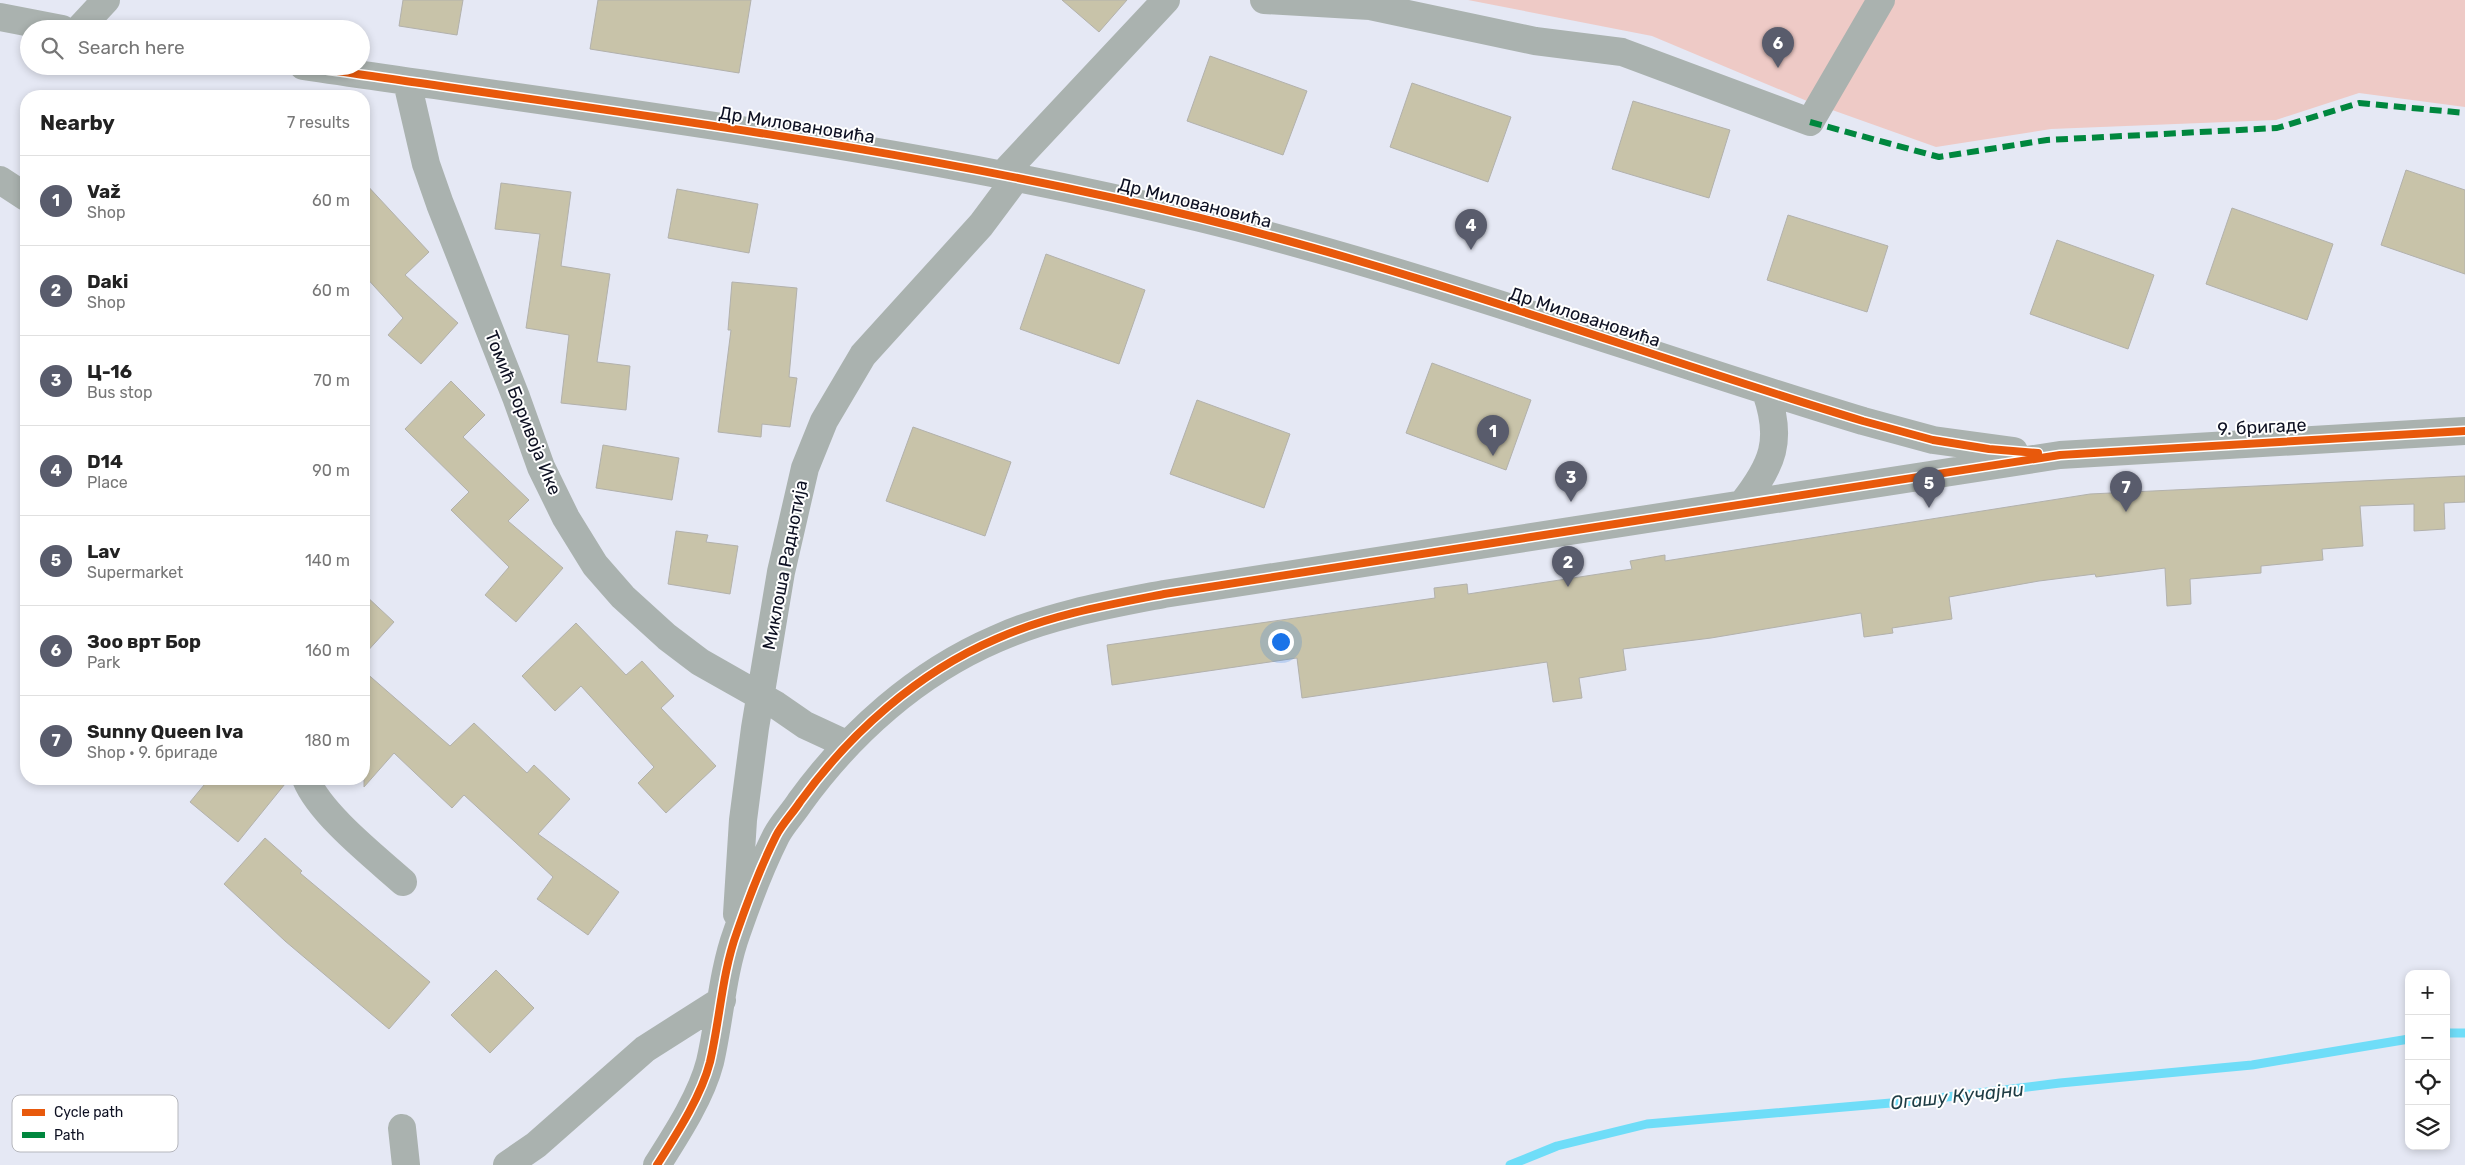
<!DOCTYPE html>
<html lang="en">
<head>
<meta charset="utf-8">
<style>
  :root { --surface:#fff; --page:#f6f6f6; --text:#222; --muted:#767676; --line:#e0e0e0; --accent:#595c6c }
  body { margin:0; font-family:Rubik,sans-serif; background:var(--page); color:var(--text) }
  .controls { position:absolute; right:15px; bottom:15px; display:grid; overflow:hidden; border-radius:10px; box-shadow:0 2px 8px #0003 }
  .controls button { width:45px; height:45px; display:grid; place-items:center; padding:0; border:0; border-bottom:1px solid var(--line); background:var(--surface); color:var(--text); font:25px sans-serif }
  .you { position:absolute; left:1280px; top:641px; width:18px; height:18px; margin:-12px; border:4px solid #fff; border-radius:50%; background:#1a73e8; box-shadow:0 0 0 8px #1a73e833 }
  .badge { display:grid; place-items:center; width:32px; height:32px; border-radius:50%; background:var(--accent); color:#fff; font-size:16px; font-weight:700 }
  .pin { position:absolute; translate:-50% -41px; filter:drop-shadow(0 1px 2px #0008) }
  .pin::after { content:''; position:absolute; top:26px; width:18px; height:15px; background:inherit; clip-path:polygon(0 0,100% 0,50% 100%) }
  .list { margin:0; padding:0; list-style:none }
  h2 { display:flex; justify-content:space-between; align-items:center; height:65px; margin:0; padding:0 20px; font-size:21px }
  h2 small { font-size:16px; font-weight:400; color:var(--muted) }
  .list li { display:grid; grid-template-columns:32px 1fr auto; gap:15px; align-items:center; box-sizing:border-box; height:90px; padding:0 20px; border-top:1px solid var(--line) }
  .list b { display:block; font-size:19px; white-space:nowrap }
  .list p { margin:0; font-size:16px; white-space:nowrap; color:var(--muted) }
  .list em { font-size:16px; font-style:normal; color:var(--muted) }
  .icon { flex:none; width:28px; height:28px; fill:none; stroke:currentColor; stroke-width:2; stroke-linecap:round; stroke-linejoin:round }
  .map { position:relative; flex:none; width:2465px; height:1165px; overflow:hidden }
  .search { position:absolute; background:var(--surface); box-shadow:0 2px 8px #0003; left:20px; top:20px; width:350px; height:55px; display:flex; align-items:center; gap:12px; box-sizing:border-box; padding:0 18px; border-radius:28px; color:var(--muted); font-size:19px }
  .panel { position:absolute; background:var(--surface); box-shadow:0 2px 8px #0003; left:20px; top:90px; width:350px; height:695px; border-radius:20px }
  .map>svg:first-child { display:block }
</style>
</head>
<body>
<div class="map">
<svg width="2465" height="1165" viewBox="0 0 2465 1165">
  <rect width="100%" height="100%" fill="#e5e8f4"/>
  <path fill="#eecac6" d="M1468 0H2465V107L2359 93 2276 120 2051 129 1936 147 1807 101 1652 36Z"/>
  <g fill="none" stroke-linecap="round" stroke-linejoin="round">
    <path stroke="#6fddf8" stroke-width="9" d="M2446 1033H2465
      M1510 1165 1557 1146 1647 1124 1914 1101 2060 1083 2252 1065 2409 1039"/>
  </g>
  <path fill="#c8c3a9" stroke="#b2b1ac" d="M403 0H463L457 35 399 26Z
    M598 0H751L739 73 590 49Z
    M1062 0H1127L1099 32Z
    M1210 56 1307 91 1283 155 1187 121Z
    M1412 83 1511 117 1488 182 1390 147Z
    M1633 101 1730 130 1709 198 1612 169Z
    M2406 170 2465 190V274L2381 245Z
    M364 182 429 252 405 275 458 323 421 364 388 335 403 318 364 275Z
    M501 183 571 192 561 266 610 274 597 362 630 366 626 410 561 403 569 335 526 328 540 234 495 229Z
    M677 189 758 204 749 253 668 238Z
    M2232 208 2333 244 2307 320 2206 284Z
    M1788 215 1888 246 1867 312 1767 280Z
    M2057 240 2154 275 2128 349 2030 314Z
    M1046 254 1145 290 1119 364 1020 329Z
    M732 282 797 288 789 377 797 378 790 427 762 424 761 437 718 432 731 330H728Z
    M1432 363 1531 400 1506 470 1406 433Z
    M451 381 485 415 463 437 529 500 508 521 563 568 516 622 485 595 509 567 451 510 469 492 405 429Z
    M1197 400 1290 434 1264 508 1170 474Z
    M913 427 1011 462 985 536 886 501Z
    M603 445 679 458 672 500 596 488Z
    M2465 476V502L2444 503 2445 529 2414 531V504L2360 506 2363 546 2322 549 2323 560 2261 566V573L2190 579 2191 604 2167 606 2165 568 2096 577 2095 574 2039 581 1949 597 1952 619 1892 628 1893 633 1864 637 1861 613 1711 638 1623 649 1626 670 1579 678 1582 698 1553 702 1547 662 1302 698 1297 658 1112 685 1107 645 1435 598 1434 588 1467 584 1468 594 1632 569 1630 561 1665 555V561L2090 494Z
    M676 531 708 535 706 542 738 546 730 594 668 584Z
    M364 594 394 622 364 655Z
    M576 623 626 675 642 661 674 696 661 708 716 766 666 813 638 783 654 767 581 686 555 711 522 676Z
    M364 671 450 746 474 723 527 773 534 765 570 799 538 834 619 892 588 935 537 899 553 877 464 795 452 808 394 753 364 787Z
    M209 779H289L238 842 190 802Z
    M265 838 302 871 300 873 430 982 389 1029 285 941 224 884Z
    M496 970 534 1008 490 1053 451 1015Z"/>
  <g fill="none" stroke-linecap="round" stroke-linejoin="round">
    <path stroke="#aab2af" stroke-width="28" d="M1264 0 1370 6 1535 41 1622 52 1810 122 1881 0
      M0 17 62 29
      M79 29 106 0
      M303 66C603 111 906 146 1200 218 1425 273 1642 354 1863 421L1933 440 2014 451
      M407 82 426 164 440 204 516 397 541 467 566 518 595 565 623 597 667 637 700 662 776 705 805 725 846 744
      M1002 175 1166 0
      M0 180 26 197
      M1742 504C1773 465 1783 440 1766 392
      M306 779C320 814 375 857 403 882
      M737 914 743 820 755 728 781 572 805 468 824 421 863 355 981 225 1016 178
      M402 1128 406 1165
      M507 1165 536 1145 645 1049 722 1000
      M657 1165C676 1135 701 1097 710 1062 720 1019 722 973 737 932 748 900 761 866 776 836 782 824 793 813 800 802 850 733 917 673 996 639 1050 615 1107 605 1164 594L2060 455 2465 431"/>
    <path stroke="#00873e" stroke-width="6" stroke-dasharray="12 6" stroke-linecap="butt" d="M1810 122 1939 157 2047 140 2277 128 2359 103 2465 113"/>
    <g stroke="#fff" stroke-width="11">
      <path id="cycleway" d="M303 66C603 111 906 146 1200 218 1425 273 1642 354 1863 421L1933 440 1989 449 2038 453
        M657 1165C676 1135 701 1097 710 1062 720 1019 722 973 737 932 748 900 761 866 776 836 782 824 793 813 800 802 850 733 917 673 996 639 1050 615 1107 605 1164 594L2060 455 2465 431"/>
    </g>
    <use href="#cycleway" stroke="#e8590c" stroke-width="8"/>
  </g>
  <g text-anchor="middle" dominant-baseline="central" stroke-width="4" stroke-linejoin="round" paint-order="stroke">
    <g font-size="18" fill="#0d1022" stroke="#fff">
      <text transform="translate(797 125) rotate(9)">Др Миловановића</text>
      <text transform="translate(1195 203) rotate(14)">Др Миловановића</text>
      <text transform="translate(1585 317) rotate(18)">Др Миловановића</text>
      <text transform="translate(523 413) rotate(68)">Томић Боривоја Ике</text>
      <text transform="translate(2262 427) rotate(-3)">9. бригаде</text>
      <text transform="translate(785 565) rotate(-79)">Миклоша Раднотија</text>
    </g>
    <g font-size="19" font-style="italic" fill="#1e3c44" stroke="#fff">
      <text transform="translate(1957 1096) rotate(-6)">Огашу Кучајни</text>
    </g>
  </g>
  <rect x="12" y="1095" width="166" height="57" rx="8" fill="#fff" stroke="#b6b7bd" stroke-width="1"/>
  <rect x="22" y="1109" width="23" height="7" fill="#e8590c"/>
  <rect x="22" y="1132" width="23" height="6" fill="#00873e"/>
  <g font-size="14" fill="#0d1022">
    <text x="54" y="1117">Cycle path</text>
    <text x="54" y="1140">Path</text>
  </g>
</svg>
<div class="controls">
<button>+</button>
<button>−</button>
<button><svg class="icon" aria-label="locate" viewBox="0 0 24 24"><circle cx="12" cy="12" r="6"/><path d="M12 2v4M12 18v4M2 12h4M18 12h4"/></svg></button>
<button><svg class="icon" aria-label="layers" viewBox="0 0 24 24"><path d="M12 4l9 5-9 5-9-5zM3 14l9 5 9-5"/></svg></button>
</div>
<div class="you"></div>
<div class="pin badge" style="left:1493px;top:456px">1</div>
<div class="pin badge" style="left:1568px;top:587px">2</div>
<div class="pin badge" style="left:1571px;top:502px">3</div>
<div class="pin badge" style="left:1471px;top:250px">4</div>
<div class="pin badge" style="left:1929px;top:508px">5</div>
<div class="pin badge" style="left:1778px;top:68px">6</div>
<div class="pin badge" style="left:2126px;top:512px">7</div>
<div class="search"><svg class="icon" aria-label="search" viewBox="0 0 24 24"><circle cx="10" cy="10" r="6"/><path d="M15 15l6 6"/></svg>Search here</div>
<section class="panel">
<h2>Nearby<small>7 results</small></h2>
<ul class="list">
<li><span class="badge">1</span><div><b>Važ</b><p>Shop</p></div><em>60 m</em></li>
<li><span class="badge">2</span><div><b>Daki</b><p>Shop</p></div><em>60 m</em></li>
<li><span class="badge">3</span><div><b>Ц-16</b><p>Bus stop</p></div><em>70 m</em></li>
<li><span class="badge">4</span><div><b>D14</b><p>Place</p></div><em>90 m</em></li>
<li><span class="badge">5</span><div><b>Lav</b><p>Supermarket</p></div><em>140 m</em></li>
<li><span class="badge">6</span><div><b>Зоо врт Бор</b><p>Park</p></div><em>160 m</em></li>
<li><span class="badge">7</span><div><b>Sunny Queen Iva</b><p>Shop · 9. бригаде</p></div><em>180 m</em></li>
</ul>
</section>
</div>
</body>
</html>
